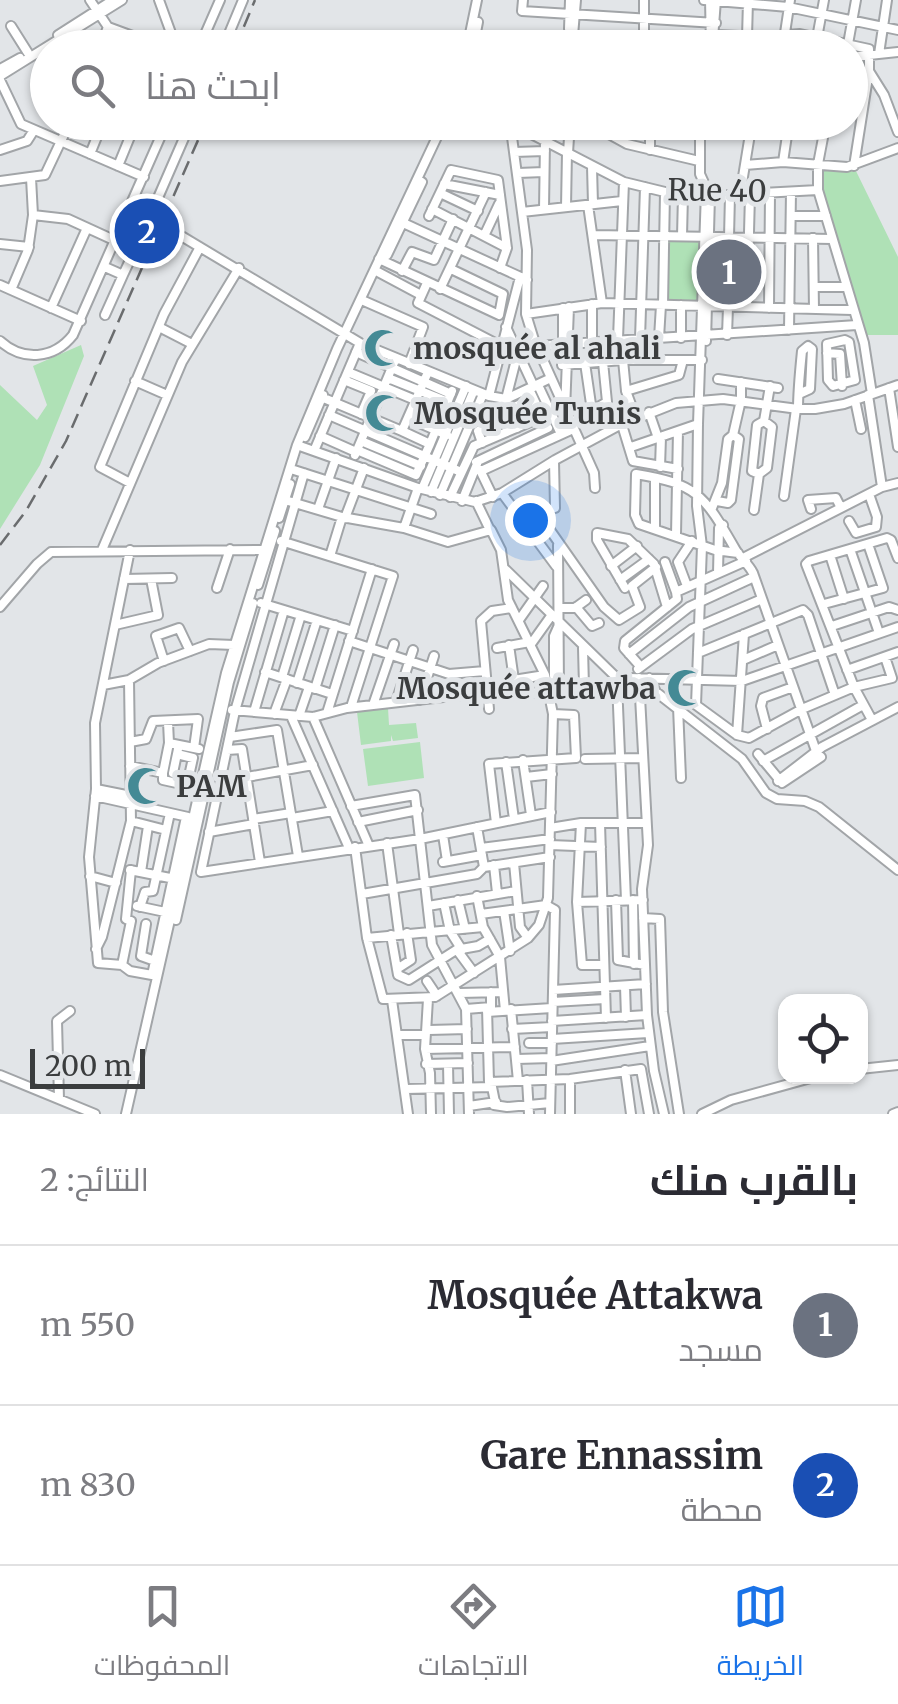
<!DOCTYPE html>
<html lang="ar">
<head>
<meta charset="utf-8">
<style>
  :root { --surface:#fff; --page:#f7f7f7; --text:#2b2b33; --muted:#7c7c81; --line:#e1e1e2; --accent:#1a73e8 }
  body { margin:0; font-family:Merriweather,Cairo,serif; background:var(--page); color:var(--text); direction:rtl }
  .controls { position:absolute; right:30px; bottom:30px; display:grid; overflow:hidden; border-radius:20px; box-shadow:0 2px 8px #0004 }
  .controls button { width:90px; height:90px; display:grid; place-items:center; padding:0; border:0; border-bottom:2px solid var(--line); background:var(--surface); color:var(--text); font:50px sans-serif }
  .scale { position:absolute; left:30px; bottom:25px; width:115px; box-sizing:border-box; padding-left:10px; border:5px solid #3b3d3e; border-top:0; font-size:28px; line-height:35px; white-space:nowrap; color:#3b3d3e; -webkit-text-stroke:8px #e2e5e8; paint-order:stroke }
  .you { position:absolute; left:530px; top:520px; width:35px; height:35px; margin:-25px; border:8px solid #fff; border-radius:50%; background:#1a73e8; box-shadow:0 0 0 15px #1a73e833 }
  .badge { display:grid; place-items:center; width:65px; height:65px; border-radius:50%; background:var(--accent); color:#fff; font-size:32px; font-weight:700 }
  .pin { position:absolute; translate:-50% -50%; border:5px solid #fff; box-shadow:0 2px 10px #0006 }
  .list { margin:0; padding:0; list-style:none }
  h2 { display:flex; justify-content:space-between; align-items:center; height:130px; margin:0; padding:0 40px; font-size:42px }
  h2 small { font-size:32px; font-weight:400; color:var(--muted) }
  .list li { display:grid; grid-template-columns:65px 1fr auto; gap:30px; align-items:center; box-sizing:border-box; height:160px; padding:0 40px; border-top:2px solid var(--line) }
  .list b { display:block; font-size:38px; white-space:nowrap }
  .list p { margin:0; font-size:32px; white-space:nowrap; color:var(--muted) }
  .list em { font-size:32px; font-style:normal; color:var(--muted) }
  .icon { flex:none; width:55px; height:55px; fill:none; stroke:currentColor; stroke-width:2; stroke-linecap:round; stroke-linejoin:round }
  .map { position:relative; flex:none; width:898px; height:1114px; overflow:hidden; direction:ltr }
  .search { position:absolute; background:var(--surface); box-shadow:0 2px 8px #0004; left:30px; right:30px; top:30px; height:110px; display:flex; align-items:center; gap:25px; box-sizing:border-box; padding:0 35px; border-radius:55px; color:var(--muted); font-size:38px }
  .sheet { height:450px; background:var(--surface) }
  nav { display:flex; justify-content:space-around; align-items:center; box-sizing:border-box; height:140px; border-top:2px solid var(--line); background:var(--surface); font-size:28px; color:var(--muted) }
  nav a { display:grid; justify-items:center; gap:5px }
  nav .on { color:var(--accent) }
  .map>svg:first-child { display:block }
</style>
</head>
<body>
<div class="map">
<svg width="898" height="1114" viewBox="0 0 898 1114">
  <rect width="100%" height="100%" fill="#e2e5e8"/>
  <path fill="#afe1b6" d="M821 166 845 171 855 169 898 257V335H863L821 185Z
    M667 240 702 241 699 302 666 301Z
    M81 345 84 356 40 465 0 529V385L37 420 47 405 33 366Z
    M388 708 389 725 416 723 418 738 393 741 391 735V741L361 745 357 712Z
    M420 742 424 778 368 786 363 749Z"/>
  <g fill="none" stroke-linecap="round" stroke-linejoin="round">
    <g stroke="#a2a5a8" stroke-width="12">
      <path id="minor" d="M90 0 108 27 100 48
        M159 0 171 33 168 48
        M523 0 522 11 716 23
        M570 0 569 29 572 32
        M644 0V33L648 48
        M704 0 788 7 898 30
        M710 0 711 48
        M11 26 28 53
        M108 27 165 48
        M785 33 790 0
        M58 35 113 0
        M716 35 762 37 800 34 869 49V71L854 166
        M747 37 748 1
        M817 38 824 0
        M713 39 716 0
        M848 44 856 0
        M199 48 220 0
        M223 48 243 0
        M467 48 477 0
        M473 48 478 22
        M572 48 576 0
        M879 54 887 0
        M850 57 898 52
        M0 69 20 58
        M869 71 884 95 898 132
        M0 76 122 0
        M0 80 21 124 144 177
        M510 122 527 250 526 314 534 340 594 473 595 488
        M587 122 627 144 699 161
        M700 122V174L710 196 706 341
        M826 122 818 164V190L864 343 872 394
        M510 123 624 182 665 192 710 196 818 190
        M0 150 27 141 34 130
        M650 150V122
        M514 152 545 151
        M568 153 570 122
        M90 154 103 122
        M783 162 789 122
        M745 165 783 162 847 167 898 148
        M118 166 136 122
        M592 167 593 204
        M518 173 544 172
        M31 178 33 215 68 219 116 241
        M0 181 45 175 70 122
        M444 184 500 195
        M706 191 698 424 697 506 702 546 696 705 737 735 749 738 802 709 854 687 892 678 885 657
        M440 193 478 211
        M740 195 752 122
        M157 200 191 122
        M588 205 602 303
        M566 207 567 152
        M432 209 507 248
        M544 209 545 141
        M522 212 622 201
        M429 216 451 170 498 180 507 248 500 268
        M792 216H826
        M399 221 527 280
        M173 231 360 343 489 396 506 399 551 378
        M593 235 832 239
        M484 236 499 204
        M682 236 683 195
        M729 237 730 195
        M813 238 814 309
        M0 244 29 247
        M387 255 422 182
        M379 259 499 315 503 294 451 269
        M105 267 123 275 105 315
        M402 271 412 252 434 260 453 219
        M378 272 421 295
        M123 275 138 243 134 233
        M427 283 418 303 501 346 517 349 534 340
        M0 285 81 321
        M814 287H845
        M440 289 486 192
        M11 290 28 250 33 215
        M364 301 423 327 409 364
        M663 305 665 192
        M747 307 750 195
        M51 308 87 228
        M769 308 770 193
        M526 314 602 303 852 310
        M159 327 192 344
        M506 327 534 387
        M789 330 791 192
        M727 335 728 307
        M659 338 661 305
        M681 338V305
        M618 339 624 182
        M640 339 645 187
        M845 340 849 342 855 380 833 386 828 380 827 344Z
        M0 341C23 362 54 359 73 335L167 122
        M592 341V304
        M537 346 857 325
        M563 347V308
        M356 352 451 394
        M827 353 840 354 842 386
        M623 360 626 391 636 418
        M585 363 592 411
        M562 365 623 360H702
        M348 372 444 412
        M388 378 448 402
        M718 379 778 388
        M344 380 371 391 361 414
        M135 381 167 395
        M538 385 561 434
        M889 388 898 447
        M529 389 544 421
        M626 391 679 375 683 360
        M868 395 882 487
        M319 396 402 431 428 372
        M489 396 520 277
        M855 400 861 429
        M510 409 533 398
        M798 409C798 390 800 371 802 351L808 346 812 349 810 389 799 394
        M565 411 569 307
        M649 412 658 438
        M329 415 461 472
        M408 418 447 435
        M764 421 772 427 767 468 759 474 752 471 757 425Z
        M764 421 770 386
        M570 423 607 402 603 362
        M622 425 633 461 678 469
        M517 428 506 399 518 352
        M733 435 741 400V382
        M320 436 356 452
        M305 437 323 395
        M361 441 421 466
        M482 443 478 431 512 415
        M430 444 452 391
        M297 445 418 488 475 502 502 493 555 460 618 426 676 403 723 399 798 409H815L844 404 898 385
        M631 447 698 424
        M357 450 416 475 430 444 402 431
        M314 451 360 343
        M355 455 396 358
        M476 462 548 428
        M660 467 661 437
        M294 470 431 514
        M480 470 493 497
        M481 471 573 429
        M655 478V529
        M130 483 100 467 164 314 200 247
        M422 489 466 386
        M431 492 474 390
        M502 493 556 566
        M440 495 483 394
        M784 496 796 409
        M450 497 474 446 542 417
        M285 500 342 517 404 528 448 542 491 530 501 550 508 600 545 675 553 714 548 898 539 925 528 938 435 997 383 999 367 938 355 847
        M462 501 477 464
        M476 501 490 530
        M712 508 722 483 728 439 733 435 739 439 731 500 728 503 717 501
        M318 509 336 458
        M811 509 808 500 836 498 841 508
        M754 510 759 474
        M538 513 604 607 619 620 640 607 632 586 656 567
        M279 518 290 484
        M345 518 364 468
        M518 518 555 508 554 461
        M849 521 856 533 876 527 877 517 869 494
        M404 528 418 488
        M676 535 678 431
        M281 541 393 576 351 707
        M558 545 559 689
        M850 549 879 633
        M102 550 182 362 239 268
        M130 550 95 723 96 789 89 857 98 963 122 965 130 971 152 975 186 817
        M738 553 715 550 639 524 635 515 636 474C697 484 704 495 734 547 739 557 748 563 753 573L816 751
        M830 555 844 599
        M330 556 342 517
        M743 558 882 487 898 483
        M665 562 676 592
        M611 566 637 546
        M505 569 619 680
        M718 573 719 528 723 525
        M124 579 172 578
        M620 580 649 559
        M258 585 275 531
        M687 586 678 562 692 541
        M217 588 230 549
        M625 588 597 540V533L628 539 654 564 667 607
        M261 603 353 631
        M824 604 883 588 868 544
        M0 607 37 564 51 552 266 550
        M576 607 592 626 599 623
        M559 608H575L586 600
        M519 620 543 586
        M115 625 158 615 151 579
        M832 626 889 607 898 610
        M349 641 449 674 485 671
        M531 644 551 616
        M509 645 514 680
        M497 648 530 642
        M583 648 584 687
        M698 653 803 610 808 615 835 695
        M629 654 689 607 754 577
        M743 660 778 645
        M164 661 156 636 179 628 190 651
        M640 666 624 648 625 641 677 599 676 592 746 561
        M638 669 692 629 762 599
        M847 670 898 652
        M265 672 332 694
        M545 675 507 681 510 695 612 685 629 678 742 681 898 627
        M554 676V636L558 627
        M282 677 301 615
        M639 678 648 845 642 889 647 1015 654 1071 664 1114
        M649 678 656 692 742 759 766 793 777 799 805 801 819 807 898 870
        M617 682 626 900
        M297 683 317 620
        M103 685 129 680 158 663 209 644 234 645
        M315 689 335 625
        M420 700 434 656
        M396 702 413 650
        M373 705 394 644
        M678 707 681 778
        M489 709 481 621 492 611 512 608
        M232 710 313 717 347 708 487 692
        M254 712 284 610
        M327 713 372 569
        M274 714 287 679
        M291 716 349 848
        M299 716 309 687
        M313 717 369 846
        M872 720 854 687 806 564 809 561 887 538 891 540 898 558
        M767 729 761 706 763 698 793 687
        M737 735 744 634
        M230 737 277 730 298 856
        M130 742 146 739 153 721 198 719 194 748
        M169 743 199 749
        M227 750 242 749 260 862
        M177 754 193 758 187 785
        M758 754 782 783 821 757
        M585 759 643 758
        M523 760 531 815
        M763 761 863 705
        M506 762 514 819
        M130 766 163 773V780L199 788
        M163 773 169 743 168 722
        M173 773 178 749
        M247 777 313 765
        M526 777 552 774
        M778 781 822 747 898 707
        M96 789 131 796
        M218 791 248 787
        M95 796 188 817
        M351 806 415 795 432 945 466 1009 469 1114
        M292 818 333 811
        M253 819 291 813
        M131 821 166 830
        M358 822 418 810
        M496 823 489 764 576 758 574 715 553 714
        M581 823 577 902 582 965H603
        M600 823 606 1018
        M550 828 581 823H646
        M209 832 254 824
        M443 835 447 861
        M387 843 399 934
        M550 845 601 847
        M481 848 550 839
        M443 862 482 855
        M514 863 520 927 528 938
        M494 865 497 893
        M484 867 550 857
        M130 870 175 879
        M141 872 148 826
        M201 872 235 711 304 473
        M201 872 420 839 551 812
        M90 876 116 883
        M362 894 477 874 484 867 477 827
        M477 896 483 927 500 957 505 1011
        M458 900 465 929
        M616 900 618 960 645 965
        M633 900 634 964
        M577 902 643 900
        M444 903 450 931 462 950
        M137 906 165 912
        M428 906 516 891
        M140 907 145 892 153 891 170 813
        M504 911 510 951
        M481 914 546 905 555 910 550 1114
        M643 918 660 919 663 1012 679 1114
        M176 920 229 682 253 603
        M146 924 141 956 155 961
        M391 935 398 975 409 980 456 950 478 946 490 939
        M367 938 483 927
        M96 949 102 937 131 821 129 680
        M457 950 474 973
        M122 965 131 921 126 919 131 870
        M397 969 411 960 407 933
        M427 981 437 996
        M625 986 626 1017
        M553 990 646 984
        M460 993 503 992
        M428 999 425 1049 430 1073 431 1114
        M392 1000 408 1114
        M553 1002 605 999
        M487 1008 489 1082
        M466 1009 491 1007V992
        M511 1009 518 1081
        M487 1012 552 1008
        M552 1021 647 1015
        M512 1029 552 1027
        M429 1030 467 1029
        M398 1035H425
        M552 1039 648 1033
        M529 1043H552
        M425 1049 515 1047
        M517 1059 551 1058
        M551 1061 650 1046
        M426 1064 468 1063
        M448 1064 449 1114
        M860 1069 898 1065
        M625 1070 631 1114
        M0 1075 95 1114
        M527 1080 529 1114
        M489 1082 570 1079 641 1069 649 1114
        M406 1089 492 1087 495 1102
        M59 1099 57 1021 70 1011
        M494 1105 507 1107 550 1103
        M469 1106 496 1102
        M126 1114 226 673 297 445 337 349 444 122
        M570 1114V1079
        M702 1114 731 1100 818 1076
        M893 1114 898 1112"/>
    </g>
    <use href="#minor" stroke="#fff" stroke-width="8"/>
    <path stroke="#6a6c6e" stroke-width="2.5" stroke-dasharray="15 8" stroke-linecap="butt" d="M235 48 255 0
      M0 545 26 511 66 441 206 122"/>
  </g>
  <defs>
    <g id="mosque-bare" transform="scale(3)"><path d="M3.5-4.9A6 6 0 1 0 3.5 4.9A5 5 0 1 1 3.5-4.9Z" fill="#448a95" stroke="#e2e5e8" stroke-width="2.5" paint-order="stroke"/></g>
  </defs>
  <g fill-rule="evenodd">
    <use href="#mosque-bare" x="383" y="348"/>
    <use href="#mosque-bare" x="384" y="413"/>
    <use href="#mosque-bare" x="686" y="688"/>
    <use href="#mosque-bare" x="146" y="786"/>
  </g>
  <g text-anchor="middle" dominant-baseline="central" stroke-width="10" stroke-linejoin="round" paint-order="stroke">
    <g font-size="30" fill="#3b3d3e" stroke="#e2e5e8">
      <text transform="translate(717 190) rotate(1)">Rue 40</text>
    </g>
    <g font-size="30" font-weight="bold" fill="#3b3d3e" stroke="#e2e5e8" text-anchor="start">
      <text x="413" y="348">mosquée al ahali</text>
      <text x="414" y="413">Mosquée Tunis</text>
      <text x="656" y="688" text-anchor="end">Mosquée attawba</text>
      <text x="176" y="786">PAM</text>
    </g>
  </g>
</svg>
<div class="controls">
<button><svg class="icon" aria-label="locate" viewBox="0 0 24 24"><circle cx="12" cy="12" r="6"/><path d="M12 2v4M12 18v4M2 12h4M18 12h4"/></svg></button>
</div>
<div class="scale">200 m</div>
<div class="you"></div>
<div class="pin badge" style="left:729px;top:272px;background:#6b7280">1</div>
<div class="pin badge" style="left:147px;top:231px;background:#1a4fb4">2</div>
<div class="search"><svg class="icon" aria-label="search" viewBox="0 0 24 24"><circle cx="10" cy="10" r="6"/><path d="M15 15l6 6"/></svg>ابحث هنا</div>
</div>
<section class="sheet">
<h2>بالقرب منك<small>النتائج: 2</small></h2>
<ul class="list">
<li><span class="badge" style="background:#6b7280">1</span><div><b>Mosquée Attakwa</b><p>مسجد</p></div><em>550 m</em></li>
<li><span class="badge" style="background:#1a4fb4">2</span><div><b>Gare Ennassim</b><p>محطة</p></div><em>830 m</em></li>
</ul>
</section>
<nav>
<a class="on"><svg class="icon" aria-label="map" viewBox="0 0 24 24"><path d="M3 6l6-2 6 2 6-2v14l-6 2-6-2-6 2zM9 4v14M15 6v14"/></svg>الخريطة</a>
<a><svg class="icon" aria-label="directions" viewBox="0 0 24 24"><path d="M12 3l9 9-9 9-9-9zM9 14v-3h6M13 9l2 2-2 2"/></svg>الاتجاهات</a>
<a><svg class="icon" aria-label="saved" viewBox="0 0 24 24"><path d="M7 4h10v16l-5-4-5 4z"/></svg>المحفوظات</a>
</nav>
</body>
</html>
